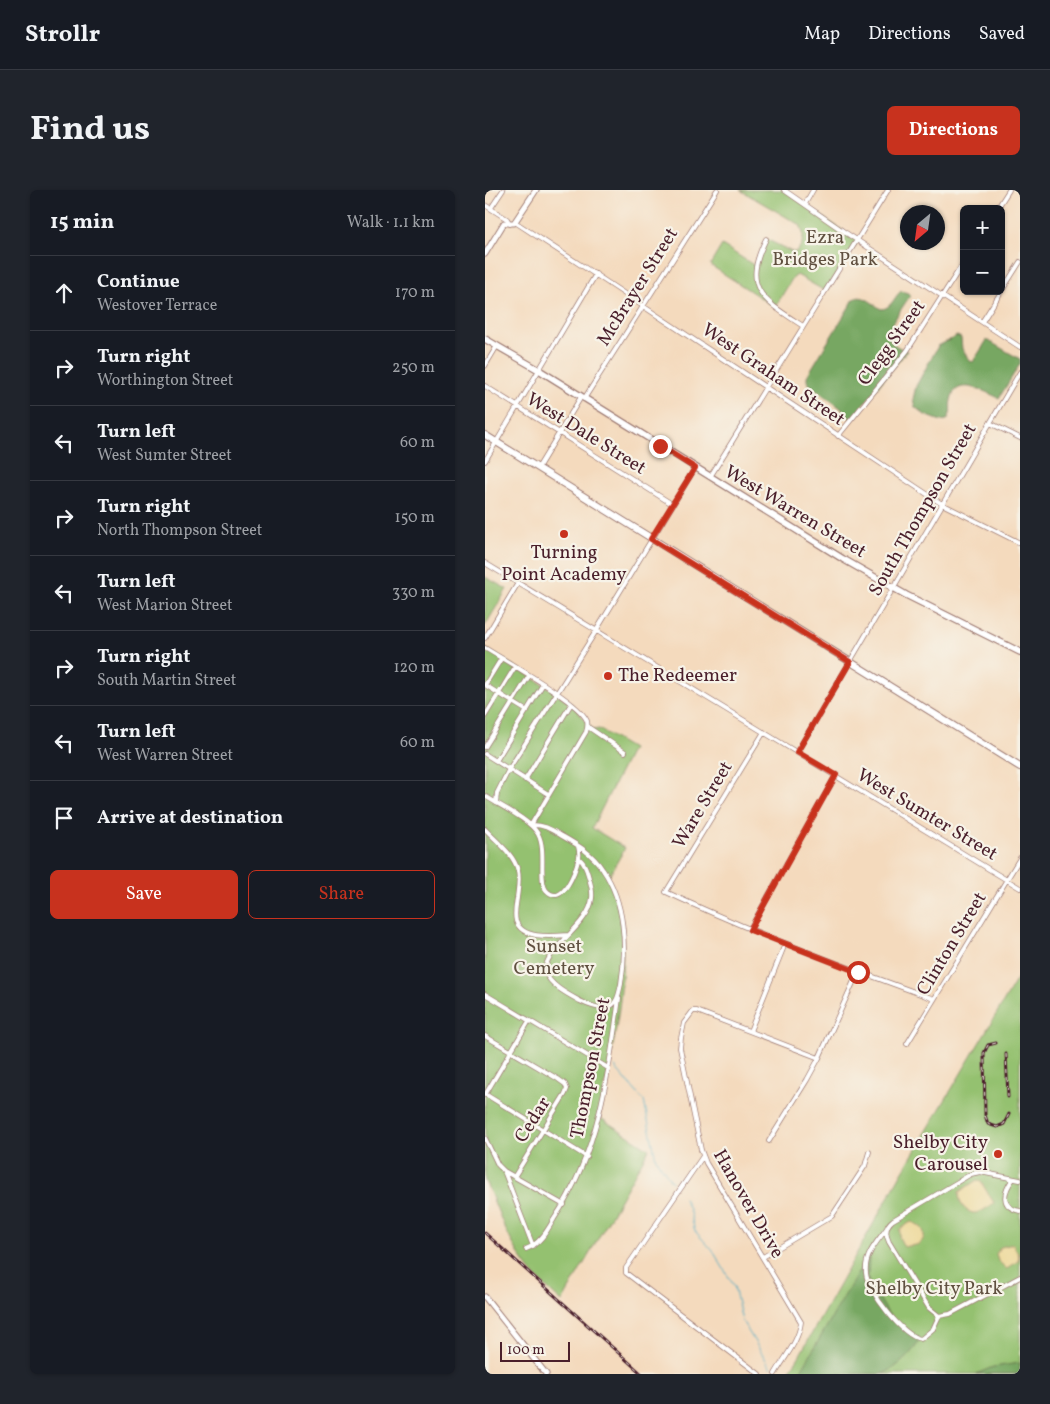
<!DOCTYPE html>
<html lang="en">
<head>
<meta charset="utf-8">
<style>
  :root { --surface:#171b24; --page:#20242c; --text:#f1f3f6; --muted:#9ea1a6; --line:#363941; --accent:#c8321e }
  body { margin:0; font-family:Vollkorn,serif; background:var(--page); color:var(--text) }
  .controls { position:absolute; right:15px; top:15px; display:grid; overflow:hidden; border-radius:8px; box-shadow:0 1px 4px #0004 }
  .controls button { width:45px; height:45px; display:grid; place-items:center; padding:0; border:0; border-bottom:1px solid var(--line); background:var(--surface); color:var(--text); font:25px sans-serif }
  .compass { position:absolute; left:415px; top:15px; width:45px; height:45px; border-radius:50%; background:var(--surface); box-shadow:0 1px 4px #0004; rotate:209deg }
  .scale { position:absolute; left:15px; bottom:12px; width:70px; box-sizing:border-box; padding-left:5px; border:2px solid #4a1f2b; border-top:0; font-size:14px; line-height:18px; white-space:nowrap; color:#4a1f2b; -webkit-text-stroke:4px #f7f3e8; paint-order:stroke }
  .stop { position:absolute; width:15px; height:15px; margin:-11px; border:4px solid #c8321e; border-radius:50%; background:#fff }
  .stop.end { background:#c8321e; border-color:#fff; box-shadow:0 1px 5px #0008 }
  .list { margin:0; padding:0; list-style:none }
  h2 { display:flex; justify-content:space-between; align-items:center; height:65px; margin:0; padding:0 20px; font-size:21px }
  h2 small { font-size:16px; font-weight:400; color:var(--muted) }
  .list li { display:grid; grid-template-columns:32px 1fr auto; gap:15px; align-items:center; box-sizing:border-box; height:75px; padding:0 20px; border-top:1px solid var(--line) }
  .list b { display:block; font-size:19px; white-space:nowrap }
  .list p { margin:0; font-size:16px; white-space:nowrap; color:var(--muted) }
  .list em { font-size:16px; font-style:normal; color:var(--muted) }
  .actions { display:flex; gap:10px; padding:15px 20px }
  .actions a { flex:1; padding:11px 0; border:1px solid var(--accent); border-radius:8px; text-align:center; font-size:18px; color:var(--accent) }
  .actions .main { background:var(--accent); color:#fff }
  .icon { flex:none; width:28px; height:28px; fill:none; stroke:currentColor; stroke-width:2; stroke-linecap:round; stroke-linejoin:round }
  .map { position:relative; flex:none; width:535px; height:1184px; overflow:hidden; border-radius:8px }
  header { display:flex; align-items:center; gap:30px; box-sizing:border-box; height:70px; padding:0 25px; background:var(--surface); border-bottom:1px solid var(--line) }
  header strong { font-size:24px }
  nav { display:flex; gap:28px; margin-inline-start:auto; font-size:18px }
  .intro { display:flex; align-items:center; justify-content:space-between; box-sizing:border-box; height:120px; padding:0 30px }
  h1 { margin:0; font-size:35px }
  .button { padding:12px 22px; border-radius:8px; background:var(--accent); color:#fff; font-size:18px; font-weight:700 }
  main { display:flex; gap:30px; padding:0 30px }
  aside { flex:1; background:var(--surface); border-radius:8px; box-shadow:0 1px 4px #0004 }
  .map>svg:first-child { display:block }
</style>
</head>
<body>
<header>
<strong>Strollr</strong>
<nav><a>Map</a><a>Directions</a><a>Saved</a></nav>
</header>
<div class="intro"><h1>Find us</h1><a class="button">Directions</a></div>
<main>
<aside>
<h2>15 min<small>Walk · 1.1 km</small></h2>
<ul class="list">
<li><svg class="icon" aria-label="ahead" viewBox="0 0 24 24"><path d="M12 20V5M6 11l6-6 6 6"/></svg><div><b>Continue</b><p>Westover Terrace</p></div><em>170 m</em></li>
<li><svg class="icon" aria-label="right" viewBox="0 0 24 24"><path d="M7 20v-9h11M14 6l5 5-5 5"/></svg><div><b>Turn right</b><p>Worthington Street</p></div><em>250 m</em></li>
<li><svg class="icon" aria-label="left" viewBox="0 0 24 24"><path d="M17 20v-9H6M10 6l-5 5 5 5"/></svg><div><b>Turn left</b><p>West Sumter Street</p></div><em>60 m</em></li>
<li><svg class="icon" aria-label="right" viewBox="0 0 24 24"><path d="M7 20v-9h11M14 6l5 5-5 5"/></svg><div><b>Turn right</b><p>North Thompson Street</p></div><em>150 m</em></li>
<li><svg class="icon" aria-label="left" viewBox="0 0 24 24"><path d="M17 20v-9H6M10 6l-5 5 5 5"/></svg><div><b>Turn left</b><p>West Marion Street</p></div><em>330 m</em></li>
<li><svg class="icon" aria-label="right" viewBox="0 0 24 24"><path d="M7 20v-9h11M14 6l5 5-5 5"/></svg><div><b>Turn right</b><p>South Martin Street</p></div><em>120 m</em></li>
<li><svg class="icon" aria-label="left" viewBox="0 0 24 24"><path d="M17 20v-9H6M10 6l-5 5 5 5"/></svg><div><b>Turn left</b><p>West Warren Street</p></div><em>60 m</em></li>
<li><svg class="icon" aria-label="arrive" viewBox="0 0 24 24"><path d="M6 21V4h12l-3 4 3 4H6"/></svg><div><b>Arrive at destination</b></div></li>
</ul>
<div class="actions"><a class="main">Save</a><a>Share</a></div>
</aside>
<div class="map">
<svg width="535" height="1184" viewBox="0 0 535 1184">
  <rect width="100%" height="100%" fill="#f7f3e8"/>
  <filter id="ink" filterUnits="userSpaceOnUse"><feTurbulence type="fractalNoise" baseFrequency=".02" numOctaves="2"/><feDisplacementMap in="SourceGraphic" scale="10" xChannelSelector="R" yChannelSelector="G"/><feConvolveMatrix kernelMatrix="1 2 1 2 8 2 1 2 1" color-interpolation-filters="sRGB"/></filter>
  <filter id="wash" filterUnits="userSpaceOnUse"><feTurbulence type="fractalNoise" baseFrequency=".0096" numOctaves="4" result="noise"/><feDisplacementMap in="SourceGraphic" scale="20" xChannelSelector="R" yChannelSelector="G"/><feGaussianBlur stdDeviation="1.12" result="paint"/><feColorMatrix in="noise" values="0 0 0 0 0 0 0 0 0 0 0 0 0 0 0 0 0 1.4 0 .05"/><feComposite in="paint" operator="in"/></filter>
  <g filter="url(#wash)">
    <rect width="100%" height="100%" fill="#f4dabd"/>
    <path fill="#94c170" stroke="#6f704e" d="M255 0H299L373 51 340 101 312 85 307 89 290 117 225 75 237 55 270 76 281 49 307 62H311C319 54 320 44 315 35Z
      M0 387 22 399 0 436Z
      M0 458 72 503 89 516 108 540 114 539 147 559 107 638 140 658 123 688C155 756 127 856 114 927L164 959 77 1112C60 1097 42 1080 31 1059 18 1038 11 1014 0 991Z
      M535 784V1184H302L312 1170 415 986Z"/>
    <path fill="#77a762" stroke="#606346" d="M416 101 423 103 425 106C419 115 401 139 405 150 407 155 418 159 422 161L366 230 361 222 325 195 322 191V186L369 109C378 103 388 114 396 119 406 119 409 107 416 101Z
      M472 146 476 148 477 159 485 171 488 172 502 150 535 169V174L514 208C500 202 471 185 466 210 464 219 468 221 462 230L456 231 440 225 430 217 428 209 431 196 453 156Z
      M384 1064 383 1090 403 1123 412 1134 436 1149C426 1164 413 1178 397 1184H314Z
      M535 1173V1184H491L508 1177Z"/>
    <path fill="#eeda9e" stroke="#9c7c64" d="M492 990 496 992 509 1013C503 1016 498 1023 488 1023 478 1020 474 1013 474 1002Z
      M426 1032C433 1034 440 1038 439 1047 435 1058 428 1054 419 1057L414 1047 415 1039Z
      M528 1054 534 1066 533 1071 522 1079 513 1071 511 1064 516 1057Z"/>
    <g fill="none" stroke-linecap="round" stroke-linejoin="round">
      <path stroke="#42a8c2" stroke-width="1" d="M130 877 159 911 171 969 187 992
        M199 1008 204 1019 210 1041 228 1061 249 1096 257 1131 286 1178"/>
    </g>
  </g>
  <g filter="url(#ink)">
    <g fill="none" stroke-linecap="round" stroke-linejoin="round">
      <g stroke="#9f7c74" stroke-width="5.5">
        <path id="minor" d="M299 0 358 41 535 157
          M320 14 328 0
          M0 15 22 29 25 34
          M6 18 18 0
          M512 19 524 0
          M30 32 102 79 457 314 535 353
          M281 49C256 99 278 110 318 136
          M497 132 535 72
          M0 176 12 156
          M0 196 187 314
          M99 209 232 0
          M505 233 535 248
          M353 246 422 161 479 72
          M0 271 111 84
          M53 278 96 207
          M225 287 403 0
          M0 373 535 698
          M0 448 33 393
          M0 458C20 471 95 512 102 531 103 535 102 539 101 542L46 635
          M0 495 42 521
          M0 495 16 469
          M0 526 30 477
          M103 537 140 562
          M279 542 181 702C268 743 358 776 449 809
          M0 557 44 486
          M312 562 535 182
          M0 564 63 604
          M11 571 58 494
          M40 590 86 514
          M0 606C15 616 44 629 53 644 62 660 53 691 61 700 78 719 91 679 94 667 95 664 94 660 93 656
          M11 613 12 603 24 579 111 441 210 278
          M46 635C58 634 67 640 77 646 93 655 108 664 118 680 140 712 142 757 136 794 134 802 133 813 124 817 115 820 103 815 95 811 82 804 66 796 60 782 59 758 105 736 107 708 108 701 106 695 104 688 102 681 100 673 94 668
          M0 639C11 651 29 664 33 681 35 690 33 699 32 708 31 715 29 724 31 731 37 750 69 746 84 745
          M265 739 351 585
          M0 804 123 878
          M265 841 300 754
          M0 846 73 889 80 894 82 899 80 904 29 987
          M422 854 535 668
          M0 904 102 967
          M0 905 44 831
          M0 948 13 975 19 981 48 1056
          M284 951 322 890 334 868 373 782
          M218 966 141 1078V1083L274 1184
          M19 981 79 1015
          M528 989C519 1001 514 1017 535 1021
          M535 990 495 982 486 984 408 1030C400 1036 400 1044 404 1052L444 1118 454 1126 465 1124 535 1087
          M402 1038C392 1052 379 1065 381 1083 382 1100 418 1147 436 1149L448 1139 454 1126
          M41 1059C55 1054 62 1041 69 1029 113 964 124 884 134 808
          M278 1067 347 1026 380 976 384 962
          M290 1184C299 1168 314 1151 316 1132L221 973 216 960 195 858 196 848 199 833 208 821H212L334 868"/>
      </g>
      <g stroke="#9f7c74" stroke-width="7">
        <path id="tertiary" d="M0 64 19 33H29L51 0
          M0 1107 61 1184"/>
      </g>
      <g stroke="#9f7c74" stroke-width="8">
        <path id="secondary" d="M0 149 54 180 358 369 421 405 535 462"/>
      </g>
      <g stroke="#9f7c74" stroke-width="8">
        <path id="primary" d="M0 245 535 577"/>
      </g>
      <use href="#minor" stroke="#fff" stroke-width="4"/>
      <use href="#tertiary" stroke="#fff" stroke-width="5"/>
      <use href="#secondary" stroke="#fff" stroke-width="5.5"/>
      <use href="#primary" stroke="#fff" stroke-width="6"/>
      <g stroke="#4a1f2b" stroke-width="3">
        <path id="rail" d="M511 853 503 855 499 863 500 925 503 934 512 937 519 934 524 924
          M521 864 523 907
          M0 1043 157 1184"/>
      </g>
      <use href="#rail" stroke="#f7f3e8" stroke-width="1" stroke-dasharray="4" stroke-linecap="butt"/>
    </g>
  </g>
  <g fill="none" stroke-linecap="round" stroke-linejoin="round" filter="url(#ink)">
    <path stroke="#c8321e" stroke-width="6" d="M175 256 210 278 166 349 365 472 312 562 351 585 265 740 373 782"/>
  </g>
  <g fill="#c8321e" stroke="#f7f3e8" stroke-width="2">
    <circle cx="79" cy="344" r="5"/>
    <circle cx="123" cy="486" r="5"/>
    <circle cx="513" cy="964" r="5"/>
  </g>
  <g text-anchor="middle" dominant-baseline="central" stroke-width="4.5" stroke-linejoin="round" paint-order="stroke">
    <g font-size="19" fill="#605040" stroke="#f7f3e8">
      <text x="340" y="48">Ezra<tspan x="340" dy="22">Bridges Park</tspan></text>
      <text x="69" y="757">Sunset<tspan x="69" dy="22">Cemetery</tspan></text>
      <text x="449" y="1099">Shelby City Park</text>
    </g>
    <g font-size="19" fill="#4a1f2b" stroke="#f7f3e8">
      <text transform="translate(153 97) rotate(-58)">McBrayer Street</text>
      <text transform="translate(407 153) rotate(-54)">Clegg Street</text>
      <text transform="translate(288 185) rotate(34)">West Graham Street</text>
      <text transform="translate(101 244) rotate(32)">West Dale Street</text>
      <text transform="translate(438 320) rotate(-60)">South Thompson Street</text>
      <text transform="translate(310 322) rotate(31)">West Warren Street</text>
      <text transform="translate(218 615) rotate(-59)">Ware Street</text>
      <text transform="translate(442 625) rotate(31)">West Sumter Street</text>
      <text transform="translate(467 754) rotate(-59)">Clinton Street</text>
      <text transform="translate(106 878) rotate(-79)">Thompson Street</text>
      <text transform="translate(48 930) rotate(-58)">Cedar</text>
      <text transform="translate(263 1014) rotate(60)">Hanover Drive</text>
    </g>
    <g font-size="19" fill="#4a1f2b" stroke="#f7f3e8">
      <text x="79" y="363">Turning<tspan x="79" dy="22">Point Academy</tspan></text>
      <text x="133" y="486" text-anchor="start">The Redeemer</text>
      <text x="503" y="953" text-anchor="end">Shelby City<tspan x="503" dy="22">Carousel</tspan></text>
    </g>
  </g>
</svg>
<div class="controls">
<button>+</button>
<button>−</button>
</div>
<svg class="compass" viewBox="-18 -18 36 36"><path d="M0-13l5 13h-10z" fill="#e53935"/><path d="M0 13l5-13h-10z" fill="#9ea1a6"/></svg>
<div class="scale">100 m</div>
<div class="stop" style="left:373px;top:782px"></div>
<div class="stop end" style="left:175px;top:256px"></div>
</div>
</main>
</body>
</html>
